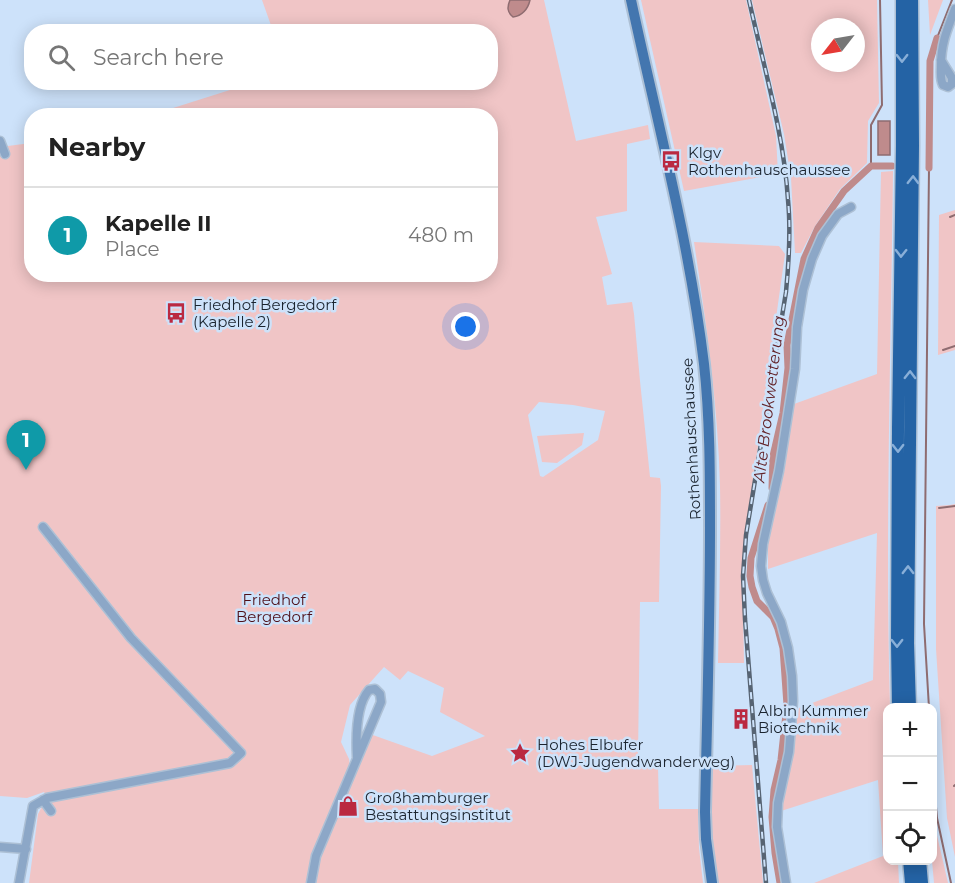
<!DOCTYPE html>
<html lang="en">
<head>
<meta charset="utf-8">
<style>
  :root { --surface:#fff; --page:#f2f2f2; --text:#222; --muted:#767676; --line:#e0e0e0; --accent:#b45309 }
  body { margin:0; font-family:Montserrat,sans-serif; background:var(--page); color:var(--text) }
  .controls { position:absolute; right:18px; bottom:18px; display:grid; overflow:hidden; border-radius:12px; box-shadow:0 3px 15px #0003 }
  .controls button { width:54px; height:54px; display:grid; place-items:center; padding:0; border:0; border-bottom:2px solid var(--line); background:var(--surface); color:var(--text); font:30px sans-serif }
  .compass { position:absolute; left:811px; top:18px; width:54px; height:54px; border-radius:50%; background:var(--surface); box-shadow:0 3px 15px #0003; rotate:239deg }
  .you { position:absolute; left:466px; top:327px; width:21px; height:21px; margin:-15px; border:4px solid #fff; border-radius:50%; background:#1a73e8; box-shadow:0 0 0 9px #1a73e833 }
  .badge { display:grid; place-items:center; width:39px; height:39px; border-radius:50%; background:var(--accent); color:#fff; font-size:20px; font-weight:700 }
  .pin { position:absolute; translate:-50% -50px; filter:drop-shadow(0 2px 3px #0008) }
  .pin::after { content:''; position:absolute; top:32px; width:21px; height:18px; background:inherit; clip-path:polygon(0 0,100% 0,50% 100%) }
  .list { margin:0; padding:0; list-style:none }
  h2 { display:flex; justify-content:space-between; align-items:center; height:78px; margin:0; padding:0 24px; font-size:26px }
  h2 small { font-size:20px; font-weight:400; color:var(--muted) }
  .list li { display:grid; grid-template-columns:39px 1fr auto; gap:18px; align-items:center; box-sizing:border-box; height:96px; padding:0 24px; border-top:2px solid var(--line) }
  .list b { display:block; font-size:22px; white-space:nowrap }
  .list p { margin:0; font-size:20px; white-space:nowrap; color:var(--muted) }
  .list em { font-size:20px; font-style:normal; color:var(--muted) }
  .icon { flex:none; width:33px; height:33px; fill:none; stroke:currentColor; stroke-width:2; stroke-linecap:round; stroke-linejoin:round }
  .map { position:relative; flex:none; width:955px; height:883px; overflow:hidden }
  .search { position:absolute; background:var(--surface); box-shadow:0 3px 15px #0003; left:24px; top:24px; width:474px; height:66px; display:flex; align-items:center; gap:15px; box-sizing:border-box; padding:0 21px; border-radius:24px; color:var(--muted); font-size:22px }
  .panel { position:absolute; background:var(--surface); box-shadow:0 3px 15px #0003; left:24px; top:108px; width:474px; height:174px; border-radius:24px }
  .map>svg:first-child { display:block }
</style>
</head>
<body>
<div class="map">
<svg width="955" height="883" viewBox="0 0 955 883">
  <rect width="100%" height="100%" fill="#cde2fa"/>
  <path fill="#f0c5c6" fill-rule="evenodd" d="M262 0H544L576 141 648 125 650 139 627 144V211L596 217 612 274 602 277 607 305 632 302 634 314 640 381 650 477 660 478 661 486 659 602H640L638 757 658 767 659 809H698L699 848 703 883H314L320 855 370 734 432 756 485 736 440 712 444 688 408 671 400 680 384 667 350 705 341 742 349 759 350 766 307 883H29L38 814 44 803 48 800 44 792 27 798 0 796V147L31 143 32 274H490V116L151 115 252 83 490 82V32L273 31ZM539 402 573 405 605 411 598 440 543 477 540 476 528 415Z
    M641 0H746L776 136 778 174 684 191Z
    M752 0H877L879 103 868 121 867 163 840 189 815 226 801 253H795L791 178 784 134ZM820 27H856V63H820Z
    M928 0H943L930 35Z
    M893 171C891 350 885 529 890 707L888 708V860L898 861 899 883H814L883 856 878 780 781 811V791L791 751 799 708 873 680 877 533 768 569V544L784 472 794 404 877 374 881 172Z
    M955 210V350L938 355 939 215Z
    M694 242 779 246 785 254 742 560 744 663H718C719 604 721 545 720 486 718 404 706 322 694 242Z
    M584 433 582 445 557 463 542 462 537 436Z
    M955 504V857L947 818 936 649V506L950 505Z
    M752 765 763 883H716L711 838 710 813 713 766Z
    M933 818 948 883H934L932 861Z"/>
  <path fill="#bf8b8c" stroke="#8e6c70" stroke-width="1.5" d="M510 0H530C528 9 522 16 513 17 507 12 507 7 510 0Z
    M878 121H890V155H878Z"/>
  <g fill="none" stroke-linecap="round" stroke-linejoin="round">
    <path stroke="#8e6c70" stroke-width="2" d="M937 38 952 0
      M871 166V125L882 105 880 0
      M950 217 955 215
      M943 350 955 346
      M939 508 955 506
      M929 708 924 624 929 168
      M932 762 937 818 951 883
      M954 786 955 785"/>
    <path stroke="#bf8b8c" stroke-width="7" d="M929 168 930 61 937 38
      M772 488 773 456 783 413 788 368 787 345 804 259 818 228 844 191 871 166H892
      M768 505 751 558 750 576 752 587 757 601 773 617 778 629 783 648 787 705 781 760 774 790 772 817 775 853 780 883"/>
    <g stroke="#adc0d5" stroke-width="11">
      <path id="minor" d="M941 60 952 78V84L948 87 943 85C940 79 941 73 941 66 941 43 947 30 955 9
        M0 141 5 154
        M43 800 51 811
        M0 847 26 849
        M19 883 33 806 47 798 230 763 241 753 131 638 43 527
        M311 883 316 856 381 702 380 694 375 689 369 690C356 705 356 738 357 757
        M786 883 777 827 778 803 789 752 793 701 792 676 788 648 781 622 767 593 763 580 761 566 763 544 779 471 795 369 797 327 803 290 812 259 822 236 838 214 851 207"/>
    </g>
    <g stroke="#adc0d5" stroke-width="14">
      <path id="major" d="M631 0C657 121 689 241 704 364 710 418 710 473 710 527 710 622 707 717 705 812L706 839 712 883"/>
    </g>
    <g stroke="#adc0d5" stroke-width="15">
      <path id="highway" d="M898 708 897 642 898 428 902 146V0
        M910 708 908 643 913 145 912 0
        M909 860 911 883
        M920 860 922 883"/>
    </g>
    <use href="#minor" stroke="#8ca7c7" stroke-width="8"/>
    <use href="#major" stroke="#4376af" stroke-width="10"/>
    <use href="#highway" stroke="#2463a5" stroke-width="12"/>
    <g stroke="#576473" stroke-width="4.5">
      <path id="rail" d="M749 0C763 64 784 134 788 200 791 231 789 261 786 292L746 535 743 576 745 619 766 883"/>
    </g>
    <use href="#rail" stroke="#cde2fa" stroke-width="2" stroke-dasharray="7" stroke-linecap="butt"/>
  </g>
  <defs><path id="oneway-chevron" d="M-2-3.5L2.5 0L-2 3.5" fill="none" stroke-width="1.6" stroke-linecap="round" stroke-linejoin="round" transform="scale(1.5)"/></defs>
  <g stroke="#89afd8">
    <use href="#oneway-chevron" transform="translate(902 58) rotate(90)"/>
    <use href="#oneway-chevron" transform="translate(913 180) rotate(-89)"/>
    <use href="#oneway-chevron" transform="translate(901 253) rotate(91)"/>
    <use href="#oneway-chevron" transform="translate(910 375) rotate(-89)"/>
    <use href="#oneway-chevron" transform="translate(898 448) rotate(90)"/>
    <use href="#oneway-chevron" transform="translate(908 570) rotate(-90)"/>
    <use href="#oneway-chevron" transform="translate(897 643) rotate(90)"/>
  </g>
  <defs>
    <g id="bus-bare" transform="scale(1.62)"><path d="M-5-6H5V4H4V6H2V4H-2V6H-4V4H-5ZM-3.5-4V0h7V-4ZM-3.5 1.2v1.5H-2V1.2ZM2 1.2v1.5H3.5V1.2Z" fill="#ba2941" stroke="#cde2fa" stroke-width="2.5" paint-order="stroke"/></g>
    <g id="building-bare" transform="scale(1.62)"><path d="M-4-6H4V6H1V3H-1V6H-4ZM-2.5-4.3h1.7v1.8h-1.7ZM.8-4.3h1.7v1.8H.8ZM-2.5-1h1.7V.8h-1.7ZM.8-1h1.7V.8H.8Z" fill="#ba2941" stroke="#cde2fa" stroke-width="2.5" paint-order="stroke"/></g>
    <g id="sight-bare" transform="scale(1.62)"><path d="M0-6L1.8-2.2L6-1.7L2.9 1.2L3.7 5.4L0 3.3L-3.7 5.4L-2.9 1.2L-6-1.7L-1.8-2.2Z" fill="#ba2941" stroke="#cde2fa" stroke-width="2.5" paint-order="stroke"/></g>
    <g id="shop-bare" transform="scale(1.62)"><path d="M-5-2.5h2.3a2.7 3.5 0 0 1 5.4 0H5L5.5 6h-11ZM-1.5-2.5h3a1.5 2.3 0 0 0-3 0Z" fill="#ba2941" stroke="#cde2fa" stroke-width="2.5" paint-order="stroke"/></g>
  </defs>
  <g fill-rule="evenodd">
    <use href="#bus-bare" x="671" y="161"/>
    <use href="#bus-bare" x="176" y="313"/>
    <use href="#building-bare" x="741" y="719"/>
    <use href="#sight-bare" x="520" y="753"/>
    <use href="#shop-bare" x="348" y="806"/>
  </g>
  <g text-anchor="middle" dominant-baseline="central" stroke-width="5" stroke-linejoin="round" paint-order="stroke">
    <g font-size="15" fill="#1b242f" stroke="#cde2fa" text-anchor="start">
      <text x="688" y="152">Klgv<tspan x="688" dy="17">Rothenhauschaussee</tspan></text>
      <text x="193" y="304">Friedhof Bergedorf<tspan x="193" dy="17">(Kapelle 2)</tspan></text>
      <text x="758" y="710">Albin Kummer<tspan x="758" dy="17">Biotechnik</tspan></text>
      <text x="537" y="744">Hohes Elbufer<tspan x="537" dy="17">(DWJ-Jugendwanderweg)</tspan></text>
      <text x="365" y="797">Großhamburger<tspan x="365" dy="17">Bestattungsinstitut</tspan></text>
    </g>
    <g font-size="15" fill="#1b242f" stroke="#cde2fa">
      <text transform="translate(691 439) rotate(-93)">Rothenhauschaussee</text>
    </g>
    <g font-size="15" fill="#4f1019" stroke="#cde2fa">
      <text x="274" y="599">Friedhof<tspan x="274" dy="17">Bergedorf</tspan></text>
    </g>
    <g font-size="16" font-style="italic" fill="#632329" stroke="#cde2fa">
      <text transform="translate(769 399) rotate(-83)">Alte Brookwetterung</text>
    </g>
  </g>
</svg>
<div class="controls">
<button>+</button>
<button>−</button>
<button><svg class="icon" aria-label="locate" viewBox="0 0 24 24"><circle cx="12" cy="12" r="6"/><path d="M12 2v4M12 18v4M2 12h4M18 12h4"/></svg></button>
</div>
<svg class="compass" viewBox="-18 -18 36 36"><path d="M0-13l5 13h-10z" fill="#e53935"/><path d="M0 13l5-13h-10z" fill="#767676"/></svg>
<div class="you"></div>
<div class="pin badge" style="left:26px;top:470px;background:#0f9aa8">1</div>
<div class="search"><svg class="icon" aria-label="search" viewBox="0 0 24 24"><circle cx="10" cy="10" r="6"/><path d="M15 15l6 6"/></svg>Search here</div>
<section class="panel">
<h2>Nearby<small></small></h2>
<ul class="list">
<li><span class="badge" style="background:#0f9aa8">1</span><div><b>Kapelle II</b><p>Place</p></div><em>480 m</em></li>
</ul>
</section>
</div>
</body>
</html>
